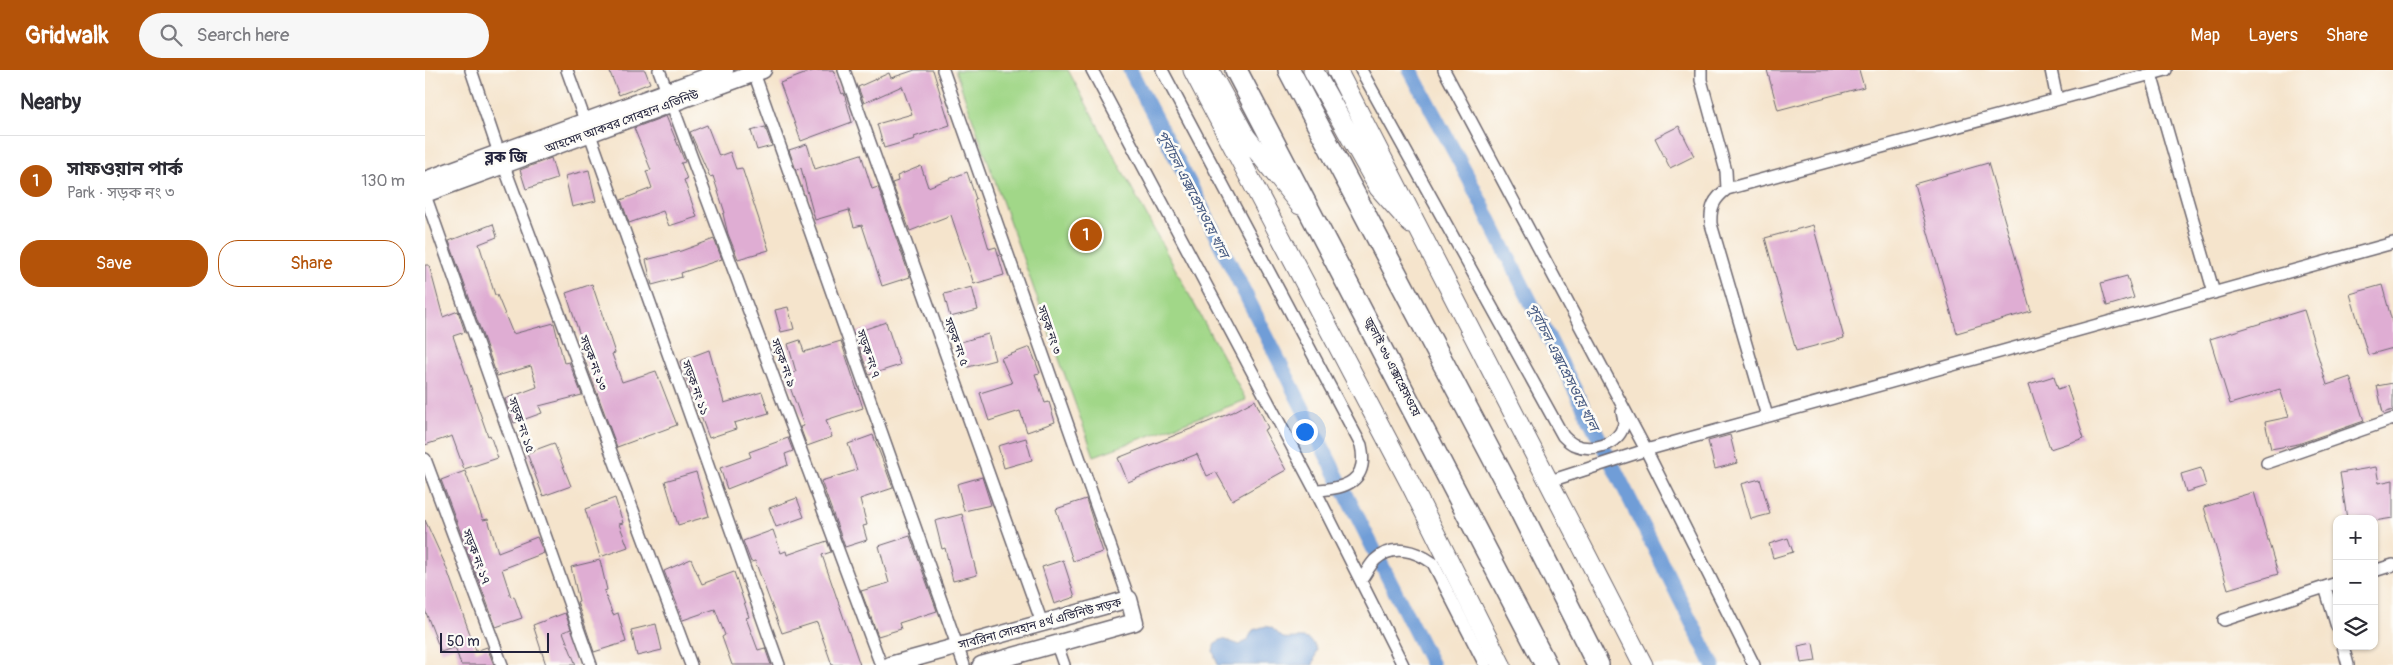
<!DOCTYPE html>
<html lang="en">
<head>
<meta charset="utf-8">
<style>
  :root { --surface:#fff; --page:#f7f7f7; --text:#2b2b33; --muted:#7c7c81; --line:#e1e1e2; --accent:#b45309 }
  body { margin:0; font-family:Pangolin,"Noto Sans Bengali",sans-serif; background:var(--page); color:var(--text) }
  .controls { position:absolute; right:15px; bottom:15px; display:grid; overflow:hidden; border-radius:10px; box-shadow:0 1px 4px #0004 }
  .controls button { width:45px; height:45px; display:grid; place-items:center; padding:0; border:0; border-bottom:1px solid var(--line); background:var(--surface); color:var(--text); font:25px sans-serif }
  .scale { position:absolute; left:15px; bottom:12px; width:109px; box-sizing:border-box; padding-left:5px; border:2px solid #22223b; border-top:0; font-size:14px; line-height:18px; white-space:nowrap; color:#22223b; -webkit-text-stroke:4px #fdfcf7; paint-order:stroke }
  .you { position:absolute; left:879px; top:361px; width:18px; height:18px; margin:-12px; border:4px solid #fff; border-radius:50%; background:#1a73e8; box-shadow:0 0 0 8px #1a73e833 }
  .badge { display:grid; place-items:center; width:32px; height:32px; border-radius:50%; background:var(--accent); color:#fff; font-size:16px; font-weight:700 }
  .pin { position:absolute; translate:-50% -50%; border:2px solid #fff; box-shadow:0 1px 5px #0006 }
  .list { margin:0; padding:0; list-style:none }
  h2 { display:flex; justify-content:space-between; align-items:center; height:65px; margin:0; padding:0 20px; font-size:21px }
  h2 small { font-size:16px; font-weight:400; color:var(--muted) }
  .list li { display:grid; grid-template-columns:32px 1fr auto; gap:15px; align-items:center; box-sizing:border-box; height:90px; padding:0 20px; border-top:1px solid var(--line) }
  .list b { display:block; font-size:19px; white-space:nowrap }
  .list p { margin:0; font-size:16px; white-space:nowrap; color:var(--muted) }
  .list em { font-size:16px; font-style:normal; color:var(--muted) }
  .actions { display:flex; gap:10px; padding:15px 20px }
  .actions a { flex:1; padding:11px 0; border:1px solid var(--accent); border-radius:20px; text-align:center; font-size:18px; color:var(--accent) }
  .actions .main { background:var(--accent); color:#fff }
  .icon { flex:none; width:28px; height:28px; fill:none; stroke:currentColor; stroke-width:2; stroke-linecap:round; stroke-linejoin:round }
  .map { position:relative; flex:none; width:1968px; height:595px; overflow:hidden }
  header { display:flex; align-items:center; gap:30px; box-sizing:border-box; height:70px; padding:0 25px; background:var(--accent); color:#fff }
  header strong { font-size:24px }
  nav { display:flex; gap:28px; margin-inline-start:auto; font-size:18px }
  .search { width:350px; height:45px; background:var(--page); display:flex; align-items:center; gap:12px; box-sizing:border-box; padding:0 18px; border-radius:28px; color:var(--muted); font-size:19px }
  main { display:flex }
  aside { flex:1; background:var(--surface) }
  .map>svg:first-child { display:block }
</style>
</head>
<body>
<header>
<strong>Gridwalk</strong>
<div class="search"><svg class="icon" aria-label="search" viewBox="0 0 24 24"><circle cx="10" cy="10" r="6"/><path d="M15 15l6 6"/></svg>Search here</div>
<nav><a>Map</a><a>Layers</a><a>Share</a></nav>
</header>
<main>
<aside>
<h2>Nearby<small></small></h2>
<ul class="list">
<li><span class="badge">1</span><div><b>সাফওয়ান পার্ক</b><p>Park · সড়ক নং ৩</p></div><em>130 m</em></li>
</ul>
<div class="actions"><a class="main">Save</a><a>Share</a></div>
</aside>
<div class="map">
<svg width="1968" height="595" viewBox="0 0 1968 595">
  <rect width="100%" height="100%" fill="#fdfcf7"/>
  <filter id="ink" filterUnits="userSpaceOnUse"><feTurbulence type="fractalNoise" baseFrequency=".02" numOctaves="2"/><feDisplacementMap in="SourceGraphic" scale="10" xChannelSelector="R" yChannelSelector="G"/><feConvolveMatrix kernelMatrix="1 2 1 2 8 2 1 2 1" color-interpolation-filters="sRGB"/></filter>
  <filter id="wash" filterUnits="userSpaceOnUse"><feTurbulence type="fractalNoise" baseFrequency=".0096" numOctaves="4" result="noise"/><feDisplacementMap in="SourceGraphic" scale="20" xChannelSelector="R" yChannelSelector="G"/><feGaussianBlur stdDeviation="1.12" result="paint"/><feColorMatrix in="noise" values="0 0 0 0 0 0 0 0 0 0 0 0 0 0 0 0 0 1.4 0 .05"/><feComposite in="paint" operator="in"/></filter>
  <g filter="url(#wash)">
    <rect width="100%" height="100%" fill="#f5e4cc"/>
    <path fill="#a1d788" stroke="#627c62" d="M530 0H643L821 330 669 386Z"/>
    <path fill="#6f9dd7" stroke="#486089" d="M841 556 847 558 858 568C872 570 885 562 892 580L888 595H793L788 581 790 573 798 569 815 575 823 569 828 560Z"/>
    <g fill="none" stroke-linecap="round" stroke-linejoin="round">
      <path stroke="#6f9dd7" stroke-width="15" d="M705 0 769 122 1007 595
        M985 0 1044 109 1288 595"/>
    </g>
    <g id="blocks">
      <path fill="#dfadd3" d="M184 0H220L225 13 194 25Z
        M390 0H408L417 24 419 23 427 52 376 71 355 13Z
        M490 0H508L525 55 489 67 490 69 459 78 452 54 487 44 477 16 439 33 433 17 464 3 466 8Z
        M1342 0H1434L1439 17 1353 40Z
        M241 46 260 92 256 93 262 109 259 110 272 147 244 156 238 141 204 153 196 130 227 118 221 101 226 100 209 58Z
        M282 55 294 86 305 82 311 99 317 98 344 180 313 189 303 164 298 144 300 143 288 106 285 107 265 62Z
        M1254 56 1269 86 1245 98 1230 68Z
        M340 57 347 76 332 80 326 61Z
        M382 74 390 99 436 84 447 119 453 117 485 207 457 216 437 155 429 157 424 140 390 150 376 98 371 100 364 80Z
        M126 88 132 109 101 119 95 100Z
        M1563 93 1606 241 1532 263 1489 114Z
        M496 96 503 117 542 102 551 129 549 130 564 179 571 177 579 205 549 214 526 145 485 161 467 113 473 111 472 106Z
        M164 100 171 131 147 137 140 106Z
        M68 154 72 167 54 174 70 225H72L88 264 129 253 139 293 144 292 157 325 114 336 117 343 89 353 80 329 112 317 106 296 72 306 24 171Z
        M1388 155 1419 268 1371 281 1340 168Z
        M289 169 297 189 256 203 257 207 227 215 221 190 256 181Z
        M0 195H4L18 247 33 241 40 262 28 266 63 366 65 365 73 388 39 399 27 366 0 375Z
        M1702 206 1709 228 1682 236 1676 213Z
        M167 214 190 283 187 284 197 312 231 301 252 355 192 377 159 288 162 287 141 223Z
        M1957 215 1968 255V278L1943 285 1925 224Z
        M547 217 553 240 525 247 519 224Z
        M363 237 369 259 356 262 350 240Z
        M1879 240 1902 315 1925 307 1939 351 1873 374 1846 379 1840 352 1864 347 1855 319 1805 334 1785 269Z
        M461 252 475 295 444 305 429 263Z
        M563 264 570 290 543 297 536 272Z
        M375 270 379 282 416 271 438 338 401 350 407 367 382 376 375 357 379 356 361 306 371 302 363 274Z
        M605 277 615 303 610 304 620 333 624 332 630 352 602 362 595 341 564 351 555 323 587 313 576 288Z
        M284 280 299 333 337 322 344 343 309 353 311 359 284 368 255 291Z
        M1629 306 1633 319 1642 316 1659 368 1625 379 1604 314Z
        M1968 313V340L1958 343 1952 316Z
        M830 330 843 358 839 360 861 400 807 430 791 402 782 406 772 384 703 412 693 388 808 342Z
        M448 365 468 418 435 429 442 455 438 456 442 470 420 477 396 411 432 400 423 374Z
        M1305 365 1312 393 1290 399 1283 371Z
        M363 368 368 381 360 384 363 395 302 419 295 398 326 387 324 382Z
        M601 368 607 390 579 398 573 376Z
        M129 373 146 416 118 426 102 383Z
        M1951 397 1954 413 1968 410V448L1949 451V449H1922L1915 403Z
        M1776 398 1781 416 1761 422 1756 404Z
        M40 401 58 450 63 449 73 482 112 467 119 483 77 499 86 527 89 526 97 548 71 557 16 410Z
        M271 402 284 446 253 455 240 411Z
        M557 407 566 435 539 441 532 414Z
        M1335 409 1345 444 1326 449 1316 414Z
        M1829 422 1853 504 1803 519 1779 437Z
        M190 428 198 453 194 454 203 477 175 487 160 439Z
        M372 428 379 447 351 457 344 438Z
        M661 429 678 482 648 491 631 439Z
        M537 444 552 505 528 511 520 478 517 479 510 451Z
        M0 450 20 494 51 581 62 577 69 595H36L30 577 16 582 0 540Z
        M348 460 356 483 361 481 362 485 402 471 406 482 397 485 435 595H407L392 552 357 563 330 491 326 492 318 471Z
        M485 466 512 541 474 553 476 559 453 566 436 521 464 513 454 476Z
        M1363 468 1368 482 1348 488 1344 474Z
        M266 489 277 514 309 502 324 547 321 548 333 580 340 578 346 595H307L297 567 300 565 290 539 258 550 239 501Z
        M175 490 182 520 179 521 188 545 193 543 201 572 169 582 152 532 154 531 146 497Z
        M638 490 650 527 629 534 617 497Z
        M140 543 146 559 138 562 151 595H121L108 555Z
        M231 554 237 580 212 586 206 560Z
        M1388 573 1391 591 1376 593 1373 576Z"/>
    </g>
  </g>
  <g filter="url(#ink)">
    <use href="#blocks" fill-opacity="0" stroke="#6c666e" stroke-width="1"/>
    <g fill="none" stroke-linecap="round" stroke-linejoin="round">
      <g stroke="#6c666e" stroke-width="14">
        <path id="street" d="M46 0 74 83 266 595
          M142 0 354 595
          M234 0 456 595
          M328 0 539 595
          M419 0 617 553
          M518 0 704 529
          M667 0 890 420 978 595
          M737 0 936 375C944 411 921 419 890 420
          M936 0 1138 366C1141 369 1146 374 1150 375 1167 382 1192 375 1198 357 1200 353 1198 346 1197 342
          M1019 0 1221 380 1329 595
          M1276 0V10L1301 101 1302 119
          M1626 0 1632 29
          M1726 4 1789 223
          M0 125 166 595
          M1342 346 1286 154C1285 137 1289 129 1302 119L1741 0
          M0 389 77 595
          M1842 393 1968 349
          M1125 411 1221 380 1968 173
          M1949 501 1968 495
          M936 510C941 504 944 496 950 490 968 473 991 481 1008 493L1060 595
          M1900 517 1912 557
          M1799 550 1912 513
          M632 575 639 595
          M1918 576 1923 595"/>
      </g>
      <g stroke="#6c666e" stroke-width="19">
        <path id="secondary" d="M0 110 300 0
          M0 124 338 0
          M465 595 704 529 710 552 556 595"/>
      </g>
      <g stroke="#6c666e" stroke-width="21">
        <path id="primary" d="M768 0 985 413 1076 595
          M784 0 821 67 875 135
          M888 0 954 118 986 154
          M912 0 1218 595"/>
      </g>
      <g stroke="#6c666e" stroke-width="24">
        <path id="highway" d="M811 0 1121 595
          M864 0 1085 420 1173 595"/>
      </g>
      <use href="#street" stroke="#fff" stroke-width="11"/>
      <use href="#secondary" stroke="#fff" stroke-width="16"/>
      <use href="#primary" stroke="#fff" stroke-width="19"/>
      <use href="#highway" stroke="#fff" stroke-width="21"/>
    </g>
  </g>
  <g text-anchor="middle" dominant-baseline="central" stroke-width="5" stroke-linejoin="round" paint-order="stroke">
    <g font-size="12" fill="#22223b" stroke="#fdfcf7">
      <text transform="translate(197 52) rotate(-20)">আহমেদ আকবর সোবহান এভিনিউ</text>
      <text transform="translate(624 260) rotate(71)">সড়ক নং ৩</text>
      <text transform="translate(531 272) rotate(70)">সড়ক নং ৫</text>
      <text transform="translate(443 284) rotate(71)">সড়ক নং ৭</text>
      <text transform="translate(168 293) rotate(69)">সড়ক নং ১৩</text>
      <text transform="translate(358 293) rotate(70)">সড়ক নং ৯</text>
      <text transform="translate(967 297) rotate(63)">জুলাই ৩৬ এক্সপ্রেসওয়ে</text>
      <text transform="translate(270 318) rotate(70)">সড়ক নং ১১</text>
      <text transform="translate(96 355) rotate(71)">সড়ক নং ১৫</text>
      <text transform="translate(51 487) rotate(69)">সড়ক নং ১৭</text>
      <text transform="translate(615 554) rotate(-15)">সাবরিনা সোবহান ৪র্থ এভিনিউ সড়ক</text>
    </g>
    <g font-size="14" font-style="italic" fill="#455981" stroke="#fdfcf7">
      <text transform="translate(768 124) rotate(63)">পূর্বাচল এক্সপ্রেসওয়ে খাল</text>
      <text transform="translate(1138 297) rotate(63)">পূর্বাচল এক্সপ্রেসওয়ে খাল</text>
    </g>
    <g font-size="15" font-weight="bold" fill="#22223b" stroke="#fdfcf7">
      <text x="81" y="87">ব্লক জি</text>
    </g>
  </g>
</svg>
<div class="controls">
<button>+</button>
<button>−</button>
<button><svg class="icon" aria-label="layers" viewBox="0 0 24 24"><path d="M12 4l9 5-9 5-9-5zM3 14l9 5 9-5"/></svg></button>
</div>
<div class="scale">50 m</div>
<div class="you"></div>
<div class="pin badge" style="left:661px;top:165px">1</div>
</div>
</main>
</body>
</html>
